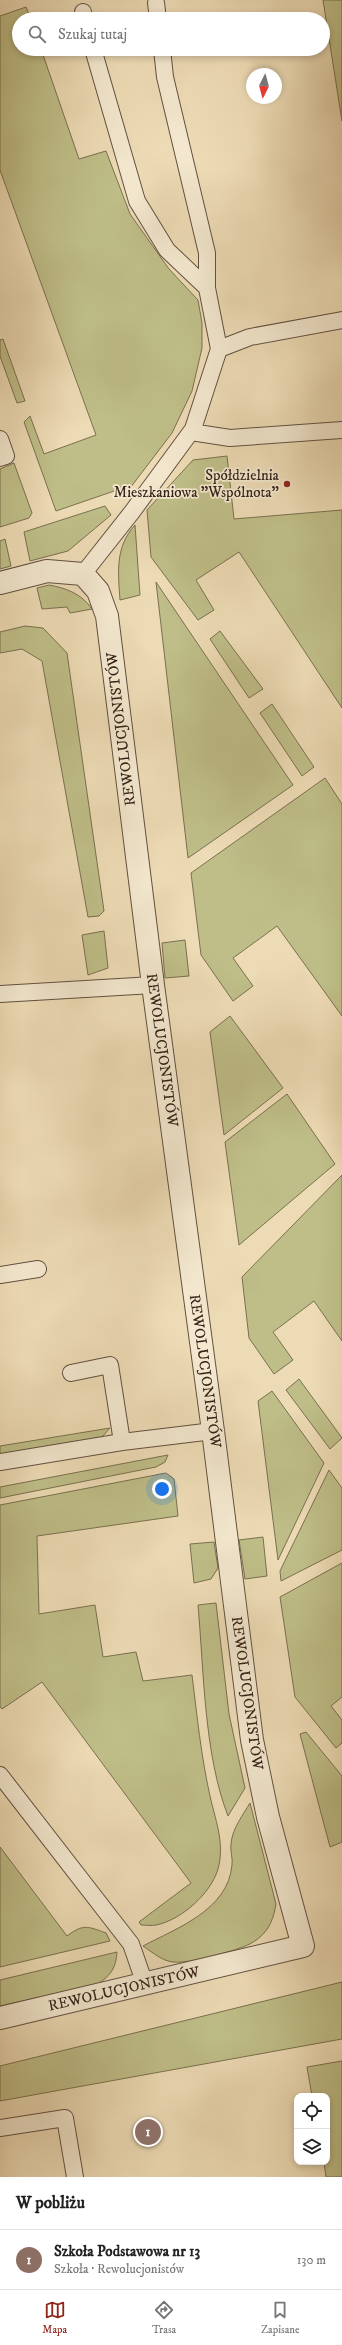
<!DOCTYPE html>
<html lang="pl">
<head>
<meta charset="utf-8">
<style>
  :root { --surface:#fff; --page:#f6f6f6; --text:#222; --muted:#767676; --line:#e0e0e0; --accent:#8f2418 }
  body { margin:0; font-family:"IM FELL DW Pica",serif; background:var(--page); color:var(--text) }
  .controls { position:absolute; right:12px; bottom:12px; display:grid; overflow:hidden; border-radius:8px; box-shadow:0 2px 6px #0003 }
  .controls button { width:36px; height:36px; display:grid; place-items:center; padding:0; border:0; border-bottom:1px solid var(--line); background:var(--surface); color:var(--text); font:20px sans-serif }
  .compass { position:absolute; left:246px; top:68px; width:36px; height:36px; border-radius:50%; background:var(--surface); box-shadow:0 2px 6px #0003; rotate:186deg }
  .you { position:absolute; left:162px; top:1489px; width:14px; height:14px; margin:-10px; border:3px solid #fff; border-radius:50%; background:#1a73e8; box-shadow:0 0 0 6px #1a73e833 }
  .badge { display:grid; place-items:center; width:26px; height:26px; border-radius:50%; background:var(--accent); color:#fff; font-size:13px; font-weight:700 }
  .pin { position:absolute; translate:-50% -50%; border:2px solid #fff; box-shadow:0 1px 4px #0006 }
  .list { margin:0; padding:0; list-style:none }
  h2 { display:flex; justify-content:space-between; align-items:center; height:52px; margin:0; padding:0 16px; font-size:17px }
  h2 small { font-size:13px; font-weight:400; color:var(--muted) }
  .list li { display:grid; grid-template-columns:26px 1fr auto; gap:12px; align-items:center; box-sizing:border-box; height:60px; padding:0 16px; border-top:1px solid var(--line) }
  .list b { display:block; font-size:15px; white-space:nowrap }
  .list p { margin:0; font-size:13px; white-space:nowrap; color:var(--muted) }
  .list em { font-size:13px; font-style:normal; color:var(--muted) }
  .icon { flex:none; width:22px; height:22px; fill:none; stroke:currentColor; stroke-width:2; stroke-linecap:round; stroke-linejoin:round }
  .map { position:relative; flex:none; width:342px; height:2177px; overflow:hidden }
  .search { position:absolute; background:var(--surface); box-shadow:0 2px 6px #0003; left:12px; right:12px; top:12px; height:44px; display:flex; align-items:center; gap:10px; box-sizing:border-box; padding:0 14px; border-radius:22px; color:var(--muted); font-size:15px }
  .sheet { height:112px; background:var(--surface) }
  nav { display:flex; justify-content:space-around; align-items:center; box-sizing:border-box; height:56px; border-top:1px solid var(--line); background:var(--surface); font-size:11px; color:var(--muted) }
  nav a { display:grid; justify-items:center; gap:2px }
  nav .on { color:var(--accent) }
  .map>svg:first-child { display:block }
</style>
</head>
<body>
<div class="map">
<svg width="342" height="2177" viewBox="0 0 342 2177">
  <rect width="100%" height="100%" fill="#eddbb5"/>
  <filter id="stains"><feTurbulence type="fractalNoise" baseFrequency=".005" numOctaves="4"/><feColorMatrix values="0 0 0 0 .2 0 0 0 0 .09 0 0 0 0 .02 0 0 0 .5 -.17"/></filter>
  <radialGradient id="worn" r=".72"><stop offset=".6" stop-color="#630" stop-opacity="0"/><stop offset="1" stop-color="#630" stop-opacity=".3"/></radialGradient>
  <path fill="#bfbe88" stroke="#7a7050" d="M323 0H342V121Z
    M26 7 31 19H19V49H41L79 159 106 151 130 214 169 269 198 300 202 323V348L192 391 172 433 124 496 120 489 56 511 24 422 30 416 44 454 96 435 0 170V16Z
    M3 339 25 401 17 403 0 356V340Z
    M227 456 234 519 342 510V708L239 552 196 580 214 610 198 620 151 557 147 510 193 460Z
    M14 463 32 513 29 518 0 527V469Z
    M105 506 111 515 68 551 30 561 24 532Z
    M135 525 140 595 120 600C118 572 115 547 135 525Z
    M5 539 11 566 0 569V541Z
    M156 582 293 785 188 858Z
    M49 585C66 588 82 594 92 609L70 613 67 607 42 609 37 588Z
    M25 626 43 628 67 653 104 911 99 916 88 917 42 661 22 649 0 653V632Z
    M220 631 263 689 249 698 210 639Z
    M272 704 314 767 302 776 260 713Z
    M325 778 342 804V1016L277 926 233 958 253 986 233 1001 201 955 191 873Z
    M104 931 108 968 88 975 82 935Z
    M185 940 189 976 165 978 162 943Z
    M230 1016 283 1088 224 1135 210 1032Z
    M287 1094 335 1164 239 1245 225 1142Z
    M342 1175V1341L314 1301 273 1332 293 1360 274 1374 249 1338 242 1277Z
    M299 1379 342 1438 330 1449 286 1390Z
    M272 1391 324 1463 278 1560 258 1401Z
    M110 1428 102 1437 0 1454V1446Z
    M168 1455 165 1462 156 1467 0 1498V1487Z
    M329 1470 342 1488V1550L281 1581 280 1571Z
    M166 1473 174 1479 178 1516 37 1536 39 1614 95 1605 103 1657 136 1652 143 1681 192 1675C197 1715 201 1756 210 1796 215 1819 224 1840 219 1865 214 1891 182 1920 156 1925 152 1926 146 1925 141 1925L139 1922 191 1883 42 1682 2 1709 0 1707V1505Z
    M263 1537 267 1576 245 1579 239 1540Z
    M214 1542 218 1568 211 1579 194 1583 190 1544Z
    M342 1563V1697L331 1706 342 1720V1743L336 1748 295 1697 280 1597Z
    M216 1603 229 1714 245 1788 228 1816C204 1754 204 1672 198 1605Z
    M306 1732 342 1776V1842L330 1847 300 1734Z
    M250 1803 276 1904C270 1943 246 1947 212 1956 200 1959 185 1963 173 1962 162 1961 152 1952 143 1946 177 1928 228 1910 232 1865 233 1858 230 1851 231 1844 232 1829 243 1815 250 1803Z
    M0 1847 67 1936C83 1924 87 1926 106 1933L110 1941 0 1967Z
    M117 1952C116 1968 111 1975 98 1984L0 2006V1980Z
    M342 1982V2039L0 2101V2066Z
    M342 2061V2177H326L324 2162H327V2096H312L307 2067Z"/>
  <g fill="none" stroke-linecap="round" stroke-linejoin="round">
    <g stroke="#635040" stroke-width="18">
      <path id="lane" d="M156 3 158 19
        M83 12 84 19
        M162 49 165 77 207 253V288
        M219 349 250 337 342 320
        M191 432 230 438 342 430
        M0 439 6 456 0 458
        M83 574 132 512 193 429 219 349 207 288 167 250 137 201 93 49
        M0 994 153 985
        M0 1275 38 1269
        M71 1373 110 1365 122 1442
        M0 1462 122 1442 213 1431
        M0 1775 131 1944 145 1984
        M0 2128 65 2118 75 2177"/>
    </g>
    <g stroke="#635040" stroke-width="24">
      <path id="street" d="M0 583 47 571 83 574 98 591 107 616 153 985 213 1431 252 1740 268 1817 303 1946 0 2018"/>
    </g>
    <use href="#lane" stroke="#f3e8cf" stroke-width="16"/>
    <use href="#street" stroke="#f3e8cf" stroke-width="22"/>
  </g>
  <circle fill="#8f2418" stroke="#f3e8cf" stroke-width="1.5" cx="287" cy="484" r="4"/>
  <g text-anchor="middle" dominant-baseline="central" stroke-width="3.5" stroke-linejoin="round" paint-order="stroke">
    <g font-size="15" fill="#352119" stroke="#f3e8cf" text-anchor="end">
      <text x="279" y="475">Spółdzielnia<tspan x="279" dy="17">Mieszkaniowa "Wspólnota"</tspan></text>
    </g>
    <g font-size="15" fill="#352119" stroke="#f3e8cf">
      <text transform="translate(121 729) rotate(-97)">REWOLUCJONISTÓW</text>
      <text transform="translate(162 1050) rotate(82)">REWOLUCJONISTÓW</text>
      <text transform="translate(205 1371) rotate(82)">REWOLUCJONISTÓW</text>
      <text transform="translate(247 1693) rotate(82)">REWOLUCJONISTÓW</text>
      <text transform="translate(124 1989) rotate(-13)">REWOLUCJONISTÓW</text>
    </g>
  </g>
  <rect width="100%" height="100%" filter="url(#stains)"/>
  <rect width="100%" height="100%" fill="url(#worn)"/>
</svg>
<div class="controls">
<button><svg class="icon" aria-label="locate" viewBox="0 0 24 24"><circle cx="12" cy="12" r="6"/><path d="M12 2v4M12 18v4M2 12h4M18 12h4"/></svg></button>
<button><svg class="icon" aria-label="layers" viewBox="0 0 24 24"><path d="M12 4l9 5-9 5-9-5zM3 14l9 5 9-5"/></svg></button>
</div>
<svg class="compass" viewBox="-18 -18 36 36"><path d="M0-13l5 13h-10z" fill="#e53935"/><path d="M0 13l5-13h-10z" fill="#767676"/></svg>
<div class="you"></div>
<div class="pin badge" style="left:148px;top:2132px;background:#8d6e63">1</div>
<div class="search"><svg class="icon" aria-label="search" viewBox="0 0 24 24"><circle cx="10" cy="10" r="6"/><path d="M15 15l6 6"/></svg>Szukaj tutaj</div>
</div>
<section class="sheet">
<h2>W pobliżu<small></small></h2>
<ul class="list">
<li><span class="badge" style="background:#8d6e63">1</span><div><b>Szkoła Podstawowa nr 13</b><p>Szkoła · Rewolucjonistów</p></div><em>130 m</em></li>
</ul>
</section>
<nav>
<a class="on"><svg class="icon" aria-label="map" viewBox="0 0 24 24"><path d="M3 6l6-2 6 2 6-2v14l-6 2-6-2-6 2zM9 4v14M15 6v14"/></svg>Mapa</a>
<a><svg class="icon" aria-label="directions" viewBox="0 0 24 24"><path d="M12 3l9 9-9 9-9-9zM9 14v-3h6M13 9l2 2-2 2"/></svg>Trasa</a>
<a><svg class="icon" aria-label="saved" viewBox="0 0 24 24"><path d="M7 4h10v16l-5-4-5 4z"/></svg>Zapisane</a>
</nav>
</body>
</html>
